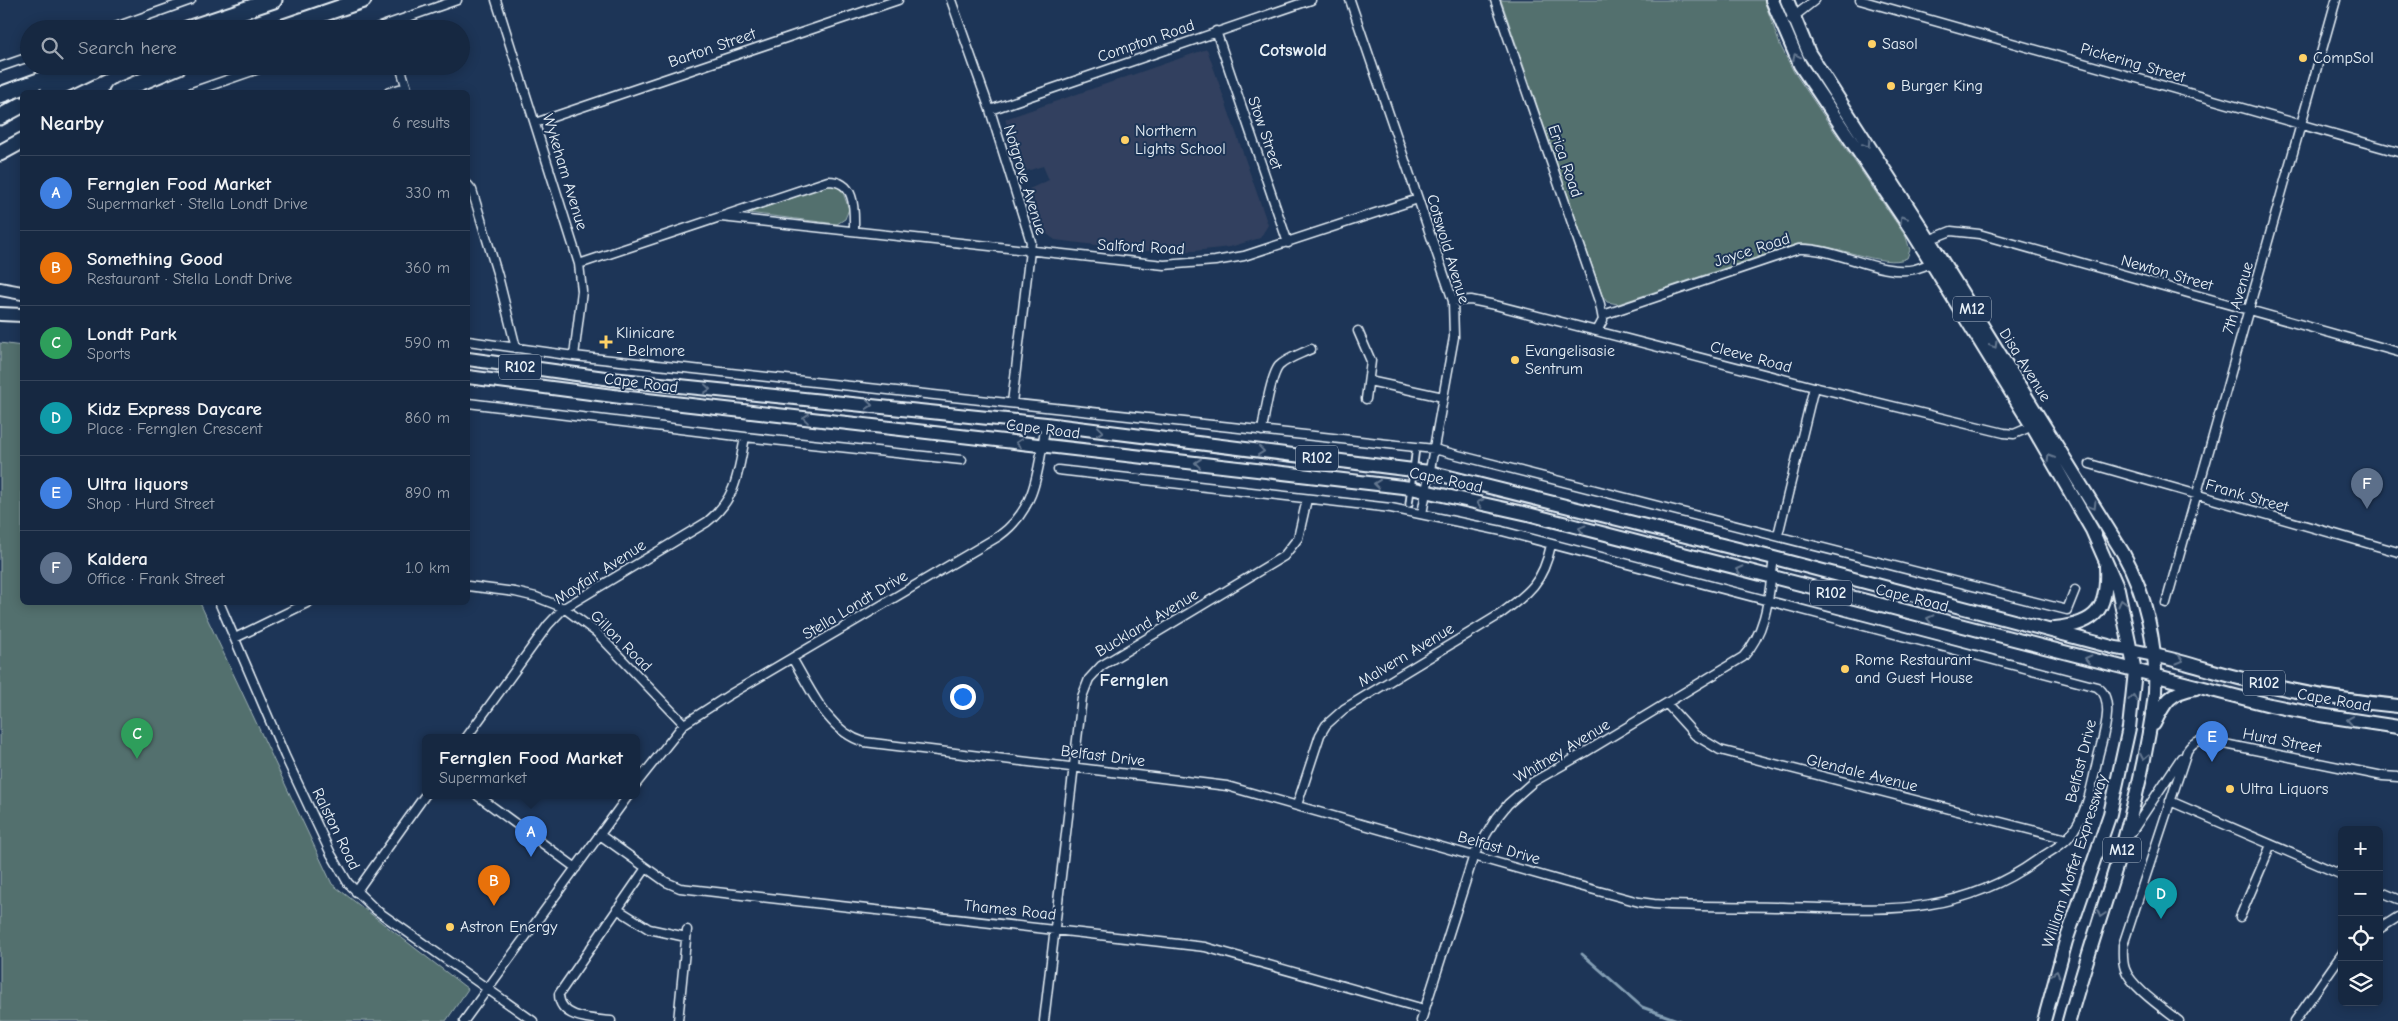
<!DOCTYPE html>
<html lang="en">
<head>
<meta charset="utf-8">
<style>
  :root { --surface:#162841; --page:#23344c; --text:#f1f3f6; --muted:#9ea6b1; --line:#35445a; --accent:#ffd166 }
  body { margin:0; font-family:"Comic Neue",sans-serif; background:var(--page); color:var(--text) }
  .controls { position:absolute; right:15px; bottom:15px; display:grid; overflow:hidden; border-radius:8px; box-shadow:0 2px 12px #0003 }
  .controls button { width:45px; height:45px; display:grid; place-items:center; padding:0; border:0; border-bottom:1px solid var(--line); background:var(--surface); color:var(--text); font:25px sans-serif }
  .you { position:absolute; left:962px; top:696px; width:18px; height:18px; margin:-12px; border:4px solid #fff; border-radius:50%; background:#1a73e8; box-shadow:0 0 0 8px #1a73e833 }
  .badge { display:grid; place-items:center; width:32px; height:32px; border-radius:50%; background:var(--accent); color:#fff; font-size:16px; font-weight:700 }
  .pin { position:absolute; translate:-50% -41px; filter:drop-shadow(0 1px 2px #0008) }
  .pin::after { content:''; position:absolute; top:26px; width:18px; height:15px; background:inherit; clip-path:polygon(0 0,100% 0,50% 100%) }
  .popup { position:absolute; left:422px; top:734px; width:218px; height:65px; box-sizing:border-box; display:grid; place-content:center; border-radius:8px; background:var(--surface); filter:drop-shadow(0 1px 4px #0005); font-size:16px; white-space:nowrap; color:var(--muted) }
  .popup b { font-size:19px; color:var(--text) }
  .popup::after { content:''; position:absolute; left:50%; top:100%; margin-left:-10px; border:10px solid transparent; border-top-color:var(--surface) }
  .list { margin:0; padding:0; list-style:none }
  h2 { display:flex; justify-content:space-between; align-items:center; height:65px; margin:0; padding:0 20px; font-size:21px }
  h2 small { font-size:16px; font-weight:400; color:var(--muted) }
  .list li { display:grid; grid-template-columns:32px 1fr auto; gap:15px; align-items:center; box-sizing:border-box; height:75px; padding:0 20px; border-top:1px solid var(--line) }
  .list b { display:block; font-size:19px; white-space:nowrap }
  .list p { margin:0; font-size:16px; white-space:nowrap; color:var(--muted) }
  .list em { font-size:16px; font-style:normal; color:var(--muted) }
  .icon { flex:none; width:28px; height:28px; fill:none; stroke:currentColor; stroke-width:2; stroke-linecap:round; stroke-linejoin:round }
  .map { position:relative; flex:none; width:2398px; height:1021px; overflow:hidden }
  .search { position:absolute; background:var(--surface); box-shadow:0 2px 12px #0003; left:20px; top:20px; width:450px; height:55px; display:flex; align-items:center; gap:12px; box-sizing:border-box; padding:0 18px; border-radius:28px; color:var(--muted); font-size:19px }
  .panel { position:absolute; background:var(--surface); box-shadow:0 2px 12px #0003; left:20px; top:90px; width:450px; height:515px; border-radius:8px }
  .map>svg:first-child { display:block }
</style>
</head>
<body>
<div class="map">
<svg width="2398" height="1021" viewBox="0 0 2398 1021">
  <rect width="100%" height="100%" fill="#1d3557"/>
  <filter id="ink" filterUnits="userSpaceOnUse"><feTurbulence type="fractalNoise" baseFrequency=".02" numOctaves="2"/><feDisplacementMap in="SourceGraphic" scale="10" xChannelSelector="R" yChannelSelector="G"/><feConvolveMatrix kernelMatrix="1 2 1 2 8 2 1 2 1" color-interpolation-filters="sRGB"/></filter>
  <g filter="url(#ink)">
    <path fill="#32415e" d="M1207 49 1268 225 1260 238 1230 247 1194 251H1145L1055 240 1047 234 1029 189 1049 180 1043 166 1023 172 1005 119Z"/>
    <path fill="#526f6e" stroke="#9db0b3" d="M1501 0H1764L1780 45 1794 72 1906 237 1910 250 1907 258C1884 270 1828 240 1797 244L1618 304 1607 302 1602 295Z
      M833 185 842 190 849 209 845 219 837 224 748 213 827 186Z
      M0 343 22 346V602L200 603 332 884 468 989 446 1021H0Z"/>
    <g fill="none" stroke-linecap="round" stroke-linejoin="round">
      <path stroke="#839eb4" stroke-width="3" d="M1582 954 1642 1007 1680 1021"/>
      <g stroke="#e8f1f8" stroke-width="9">
        <path id="pedestrian" d="M1409 504 1416 447"/>
      </g>
      <g stroke="#e8f1f8" stroke-width="11">
        <path id="minor" d="M496 0 579 264 582 291 574 356
          M951 0 990 110 1031 242 1012 403
          M1350 0 1453 301 1454 337 1422 514
          M1495 0 1600 304 1603 320 1597 331
          M1860 0 2398 152
          M1791 19 1815 0
          M110 29 191 0
          M374 29 457 0
          M1216 31 1288 243
          M400 66 408 92
          M0 67 29 57
          M192 92 267 66
          M389 92 406 87
          M990 110 1311 0
          M535 123 898 0
          M468 185 472 190 498 276 516 348
          M721 217 1164 265 1215 261 1244 256 1418 199
          M1926 241 1951 231 1979 234 2398 352
          M579 264 828 181C857 181 854 211 854 231
          M1453 301 1471 300 1495 305 1814 387 2004 433 2014 434 2035 425
          M1603 315 1799 249C1835 247 1881 277 1915 269 1922 267 1928 264 1934 262
          M1358 331 1371 361 1366 399
          M468 341 574 356 1434 449 2067 610 2075 590
          M1369 381 1443 397
          M468 403 745 437 962 460
          M1262 431C1264 417 1271 375 1279 366 1287 358 1301 354 1311 349
          M2090 464 2398 552
          M1778 535 1814 387
          M468 586 515 592 536 597 564 608 596 632 684 724
          M219 602 285 756 331 854 348 883 376 910 533 1021
          M2166 603 2336 0
          M235 638 309 602
          M792 658C811 689 827 731 864 742L1227 786 1565 882 1639 902 1654 904C1697 907 1740 906 1783 907 1877 909 1955 919 2037 860 2047 853 2060 847 2068 838 2087 816 2092 785 2098 757 2102 739 2117 699 2097 687L1502 531 1391 508 1058 470
          M1667 704 1695 735 1720 750 2067 839
          M466 738 548 625 564 608 707 522C737 498 738 473 745 437
          M636 784 684 724 729 695 999 536C1038 508 1038 467 1046 424
          M478 796 576 868
          M2170 801 2342 875
          M1297 805 1320 735 1326 725 1344 709 1499 615C1529 593 1543 583 1551 545
          M600 835 666 882 680 888 1205 947 1424 1009
          M2129 836 2181 758
          M2379 891 2398 899
          M356 892 426 794
          M617 909 649 929 686 937
          M2240 917 2271 845
          M2379 929 2398 917
          M464 1021 628 796
          M611 1021C592 1019 559 1019 559 994L646 868
          M678 1021 687 930
          M1044 1021 1082 697 1089 679 1101 666 1284 556 1298 538 1307 499
          M1421 1021 1474 855 1495 820 1508 804 1533 782 1584 753 1743 657C1768 630 1769 592 1774 558
          M2179 1021C2164 1009 2131 987 2125 969 2122 961 2123 953 2123 945L2187 751C2193 741 2199 740 2210 741L2383 776 2398 777
          M2295 1021 2342 954"/>
      </g>
      <g stroke="#e8f1f8" stroke-width="16">
        <path id="primary" d="M1772 0 1800 65 1912 231 2032 426 2092 530 2118 589 2135 671 2129 728 2110 814 2066 941 2044 1021
          M1787 0 1809 53 1921 227 2123 553C2146 594 2157 645 2155 692 2153 715 2148 737 2144 759 2126 849 2093 933 2069 1021
          M0 289 22 293
          M0 314 22 315
          M468 359 612 379 1046 424 1429 472 1774 558 2116 648C2154 653 2188 664 2224 674 2281 690 2339 700 2398 706
          M468 377 621 397 1309 476 1411 488 1528 514 2270 705 2320 715 2398 727
          M2055 628C2098 624 2108 608 2106 566
          M2154 724C2165 701 2170 692 2196 688"/>
      </g>
      <g stroke="#e8f1f8" stroke-width="19">
        <path id="motorway" d="M187 29 274 0
          M278 29 363 0
          M48 92 102 66
          M117 92 179 66
          M0 95 80 66
          M0 117 22 105
          M0 153 22 141"/>
      </g>
      <use href="#pedestrian" stroke="#1d3557" stroke-width="5.5"/>
      <use href="#minor" stroke="#1d3557" stroke-width="8"/>
      <use href="#primary" stroke="#1d3557" stroke-width="12"/>
      <use href="#motorway" stroke="#1d3557" stroke-width="15"/>
    </g>
    <defs><path id="oneway-chevron" d="M-2-3.5L2.5 0L-2 3.5" fill="none" stroke-width="1.6" stroke-linecap="round" stroke-linejoin="round" transform="scale(1.25)"/></defs>
    <g stroke="#64778f">
      <use href="#oneway-chevron" transform="translate(1796 57) rotate(-116)"/>
      <use href="#oneway-chevron" transform="translate(1867 144) rotate(58)"/>
      <use href="#oneway-chevron" transform="translate(1903 219) rotate(-123)"/>
      <use href="#oneway-chevron" transform="translate(1994 345) rotate(59)"/>
      <use href="#oneway-chevron" transform="translate(707 389) rotate(6)"/>
      <use href="#oneway-chevron" transform="translate(869 405) rotate(6)"/>
      <use href="#oneway-chevron" transform="translate(806 418) rotate(-173)"/>
      <use href="#oneway-chevron" transform="translate(1100 431) rotate(7)"/>
      <use href="#oneway-chevron" transform="translate(1019 443) rotate(-173)"/>
      <use href="#oneway-chevron" transform="translate(1261 451) rotate(7)"/>
      <use href="#oneway-chevron" transform="translate(2050 458) rotate(-121)"/>
      <use href="#oneway-chevron" transform="translate(1198 463) rotate(-174)"/>
      <use href="#oneway-chevron" transform="translate(1377 484) rotate(-173)"/>
      <use href="#oneway-chevron" transform="translate(1480 503) rotate(-167)"/>
      <use href="#oneway-chevron" transform="translate(2093 506) rotate(58)"/>
      <use href="#oneway-chevron" transform="translate(1582 529) rotate(-165)"/>
      <use href="#oneway-chevron" transform="translate(1739 570) rotate(-166)"/>
      <use href="#oneway-chevron" transform="translate(2122 603) rotate(-104)"/>
      <use href="#oneway-chevron" transform="translate(1930 619) rotate(-166)"/>
      <use href="#oneway-chevron" transform="translate(2088 659) rotate(-166)"/>
      <use href="#oneway-chevron" transform="translate(2180 660) rotate(16)"/>
      <use href="#oneway-chevron" transform="translate(2133 698) rotate(-84)"/>
      <use href="#oneway-chevron" transform="translate(2350 720) rotate(-171)"/>
      <use href="#oneway-chevron" transform="translate(2144 757) rotate(101)"/>
      <use href="#oneway-chevron" transform="translate(2101 914) rotate(108)"/>
      <use href="#oneway-chevron" transform="translate(2056 974) rotate(-74)"/>
    </g>
  </g>
  <g fill="#ffd166" stroke="#1d3557" stroke-width="2">
    <circle cx="1872" cy="44" r="5"/>
    <circle cx="2303" cy="58" r="5"/>
    <circle cx="1891" cy="86" r="5"/>
    <circle cx="1125" cy="140" r="5"/>
    <path d="M603.5 334.5h5v5h5v5h-5v5h-5v-5h-5v-5h5z"/>
    <circle cx="1515" cy="360" r="5"/>
    <circle cx="1845" cy="669" r="5"/>
    <circle cx="2230" cy="789" r="5"/>
    <circle cx="450" cy="927" r="5"/>
  </g>
  <g text-anchor="middle" dominant-baseline="central" stroke-width="4" stroke-linejoin="round" paint-order="stroke">
    <g fill="#1d3557" stroke="#abb9c8" stroke-width="1">
      <rect x="1953" y="296.5" width="38" height="25" rx="4"/>
      <rect x="499" y="354.5" width="42" height="25" rx="4"/>
      <rect x="1296" y="445.5" width="42" height="25" rx="4"/>
      <rect x="1810" y="580.5" width="42" height="25" rx="4"/>
      <rect x="2243" y="670.5" width="42" height="25" rx="4"/>
      <rect x="2103" y="837.5" width="38" height="25" rx="4"/>
    </g>
    <g font-size="15" font-weight="bold" fill="#e8f1f8">
      <text x="1972" y="309">M12</text>
      <text x="520" y="367">R102</text>
      <text x="1317" y="458">R102</text>
      <text x="1831" y="593">R102</text>
      <text x="2264" y="683">R102</text>
      <text x="2122" y="850">M12</text>
    </g>
    <g font-size="16" fill="#e8f1f8" stroke="#1d3557">
      <text transform="translate(1146 41) rotate(-19)">Compton Road</text>
      <text transform="translate(712 48) rotate(-19)">Barton Street</text>
      <text transform="translate(2133 63) rotate(16)">Pickering Street</text>
      <text transform="translate(1265 133) rotate(71)">Stow Street</text>
      <text transform="translate(1565 161) rotate(71)">Erica Road</text>
      <text transform="translate(565 172) rotate(73)">Wykeham Avenue</text>
      <text transform="translate(1025 180) rotate(73)">Notgrove Avenue</text>
      <text transform="translate(1141 247) rotate(3)">Salford Road</text>
      <text transform="translate(1448 249) rotate(73)">Cotswold Avenue</text>
      <text transform="translate(1752 250) rotate(-18)">Joyce Road</text>
      <text transform="translate(2167 273) rotate(16)">Newton Street</text>
      <text transform="translate(2238 298) rotate(-74)">7th Avenue</text>
      <text transform="translate(1751 357) rotate(15)">Cleeve Road</text>
      <text transform="translate(2025 365) rotate(58)">Disa Avenue</text>
      <text transform="translate(641 383) rotate(7)">Cape Road</text>
      <text transform="translate(1043 429) rotate(7)">Cape Road</text>
      <text transform="translate(1446 480) rotate(12)">Cape Road</text>
      <text transform="translate(2247 496) rotate(16)">Frank Street</text>
      <text transform="translate(600 572) rotate(-33)">Mayfair Avenue</text>
      <text transform="translate(1912 598) rotate(14)">Cape Road</text>
      <text transform="translate(855 605) rotate(-31)">Stella Londt Drive</text>
      <text transform="translate(1147 623) rotate(-31)">Buckland Avenue</text>
      <text transform="translate(621 641) rotate(45)">Gillon Road</text>
      <text transform="translate(1406 655) rotate(-31)">Malvern Avenue</text>
      <text transform="translate(2334 700) rotate(10)">Cape Road</text>
      <text transform="translate(2282 741) rotate(11)">Hurd Street</text>
      <text transform="translate(1562 751) rotate(-31)">Whitney Avenue</text>
      <text transform="translate(1103 756) rotate(7)">Belfast Drive</text>
      <text transform="translate(2081 761) rotate(-76)">Belfast Drive</text>
      <text transform="translate(1862 773) rotate(14)">Glendale Avenue</text>
      <text transform="translate(336 829) rotate(64)">Ralston Road</text>
      <text transform="translate(1499 848) rotate(16)">Belfast Drive</text>
      <text transform="translate(2075 861) rotate(-72)">William Moffet Expressway</text>
      <text transform="translate(1010 910) rotate(6)">Thames Road</text>
    </g>
    <g font-size="16" fill="#e8f1f8" stroke="#1d3557" text-anchor="start">
      <text x="1882" y="44">Sasol</text>
      <text x="2313" y="58">CompSol</text>
      <text x="1901" y="86">Burger King</text>
      <text x="1135" y="131">Northern<tspan x="1135" dy="18">Lights School</tspan></text>
      <text x="616" y="333">Klinicare<tspan x="616" dy="18">- Belmore</tspan></text>
      <text x="1525" y="351">Evangelisasie<tspan x="1525" dy="18">Sentrum</tspan></text>
      <text x="1855" y="660">Rome Restaurant<tspan x="1855" dy="18">and Guest House</tspan></text>
      <text x="2240" y="789">Ultra Liquors</text>
      <text x="460" y="927">Astron Energy</text>
    </g>
    <g font-size="18" font-weight="bold" fill="#e8f1f8" stroke="#1d3557">
      <text x="1293" y="50">Cotswold</text>
      <text x="1134" y="680">Fernglen</text>
    </g>
  </g>
</svg>
<div class="controls">
<button>+</button>
<button>−</button>
<button><svg class="icon" aria-label="locate" viewBox="0 0 24 24"><circle cx="12" cy="12" r="6"/><path d="M12 2v4M12 18v4M2 12h4M18 12h4"/></svg></button>
<button><svg class="icon" aria-label="layers" viewBox="0 0 24 24"><path d="M12 4l9 5-9 5-9-5zM3 14l9 5 9-5"/></svg></button>
</div>
<div class="you"></div>
<div class="pin badge" style="left:531px;top:857px;background:#3f7fe0">A</div>
<div class="popup"><b>Fernglen Food Market</b>Supermarket</div>
<div class="pin badge" style="left:494px;top:906px;background:#e8710a">B</div>
<div class="pin badge" style="left:137px;top:759px;background:#2e9e5b">C</div>
<div class="pin badge" style="left:2161px;top:919px;background:#0f9aa8">D</div>
<div class="pin badge" style="left:2212px;top:762px;background:#3f7fe0">E</div>
<div class="pin badge" style="left:2367px;top:509px;background:#5c6f8a">F</div>
<div class="search"><svg class="icon" aria-label="search" viewBox="0 0 24 24"><circle cx="10" cy="10" r="6"/><path d="M15 15l6 6"/></svg>Search here</div>
<section class="panel">
<h2>Nearby<small>6 results</small></h2>
<ul class="list">
<li><span class="badge" style="background:#3f7fe0">A</span><div><b>Fernglen Food Market</b><p>Supermarket · Stella Londt Drive</p></div><em>330 m</em></li>
<li><span class="badge" style="background:#e8710a">B</span><div><b>Something Good</b><p>Restaurant · Stella Londt Drive</p></div><em>360 m</em></li>
<li><span class="badge" style="background:#2e9e5b">C</span><div><b>Londt Park</b><p>Sports</p></div><em>590 m</em></li>
<li><span class="badge" style="background:#0f9aa8">D</span><div><b>Kidz Express Daycare</b><p>Place · Fernglen Crescent</p></div><em>860 m</em></li>
<li><span class="badge" style="background:#3f7fe0">E</span><div><b>Ultra liquors</b><p>Shop · Hurd Street</p></div><em>890 m</em></li>
<li><span class="badge" style="background:#5c6f8a">F</span><div><b>Kaldera</b><p>Office · Frank Street</p></div><em>1.0 km</em></li>
</ul>
</section>
</div>
</body>
</html>
